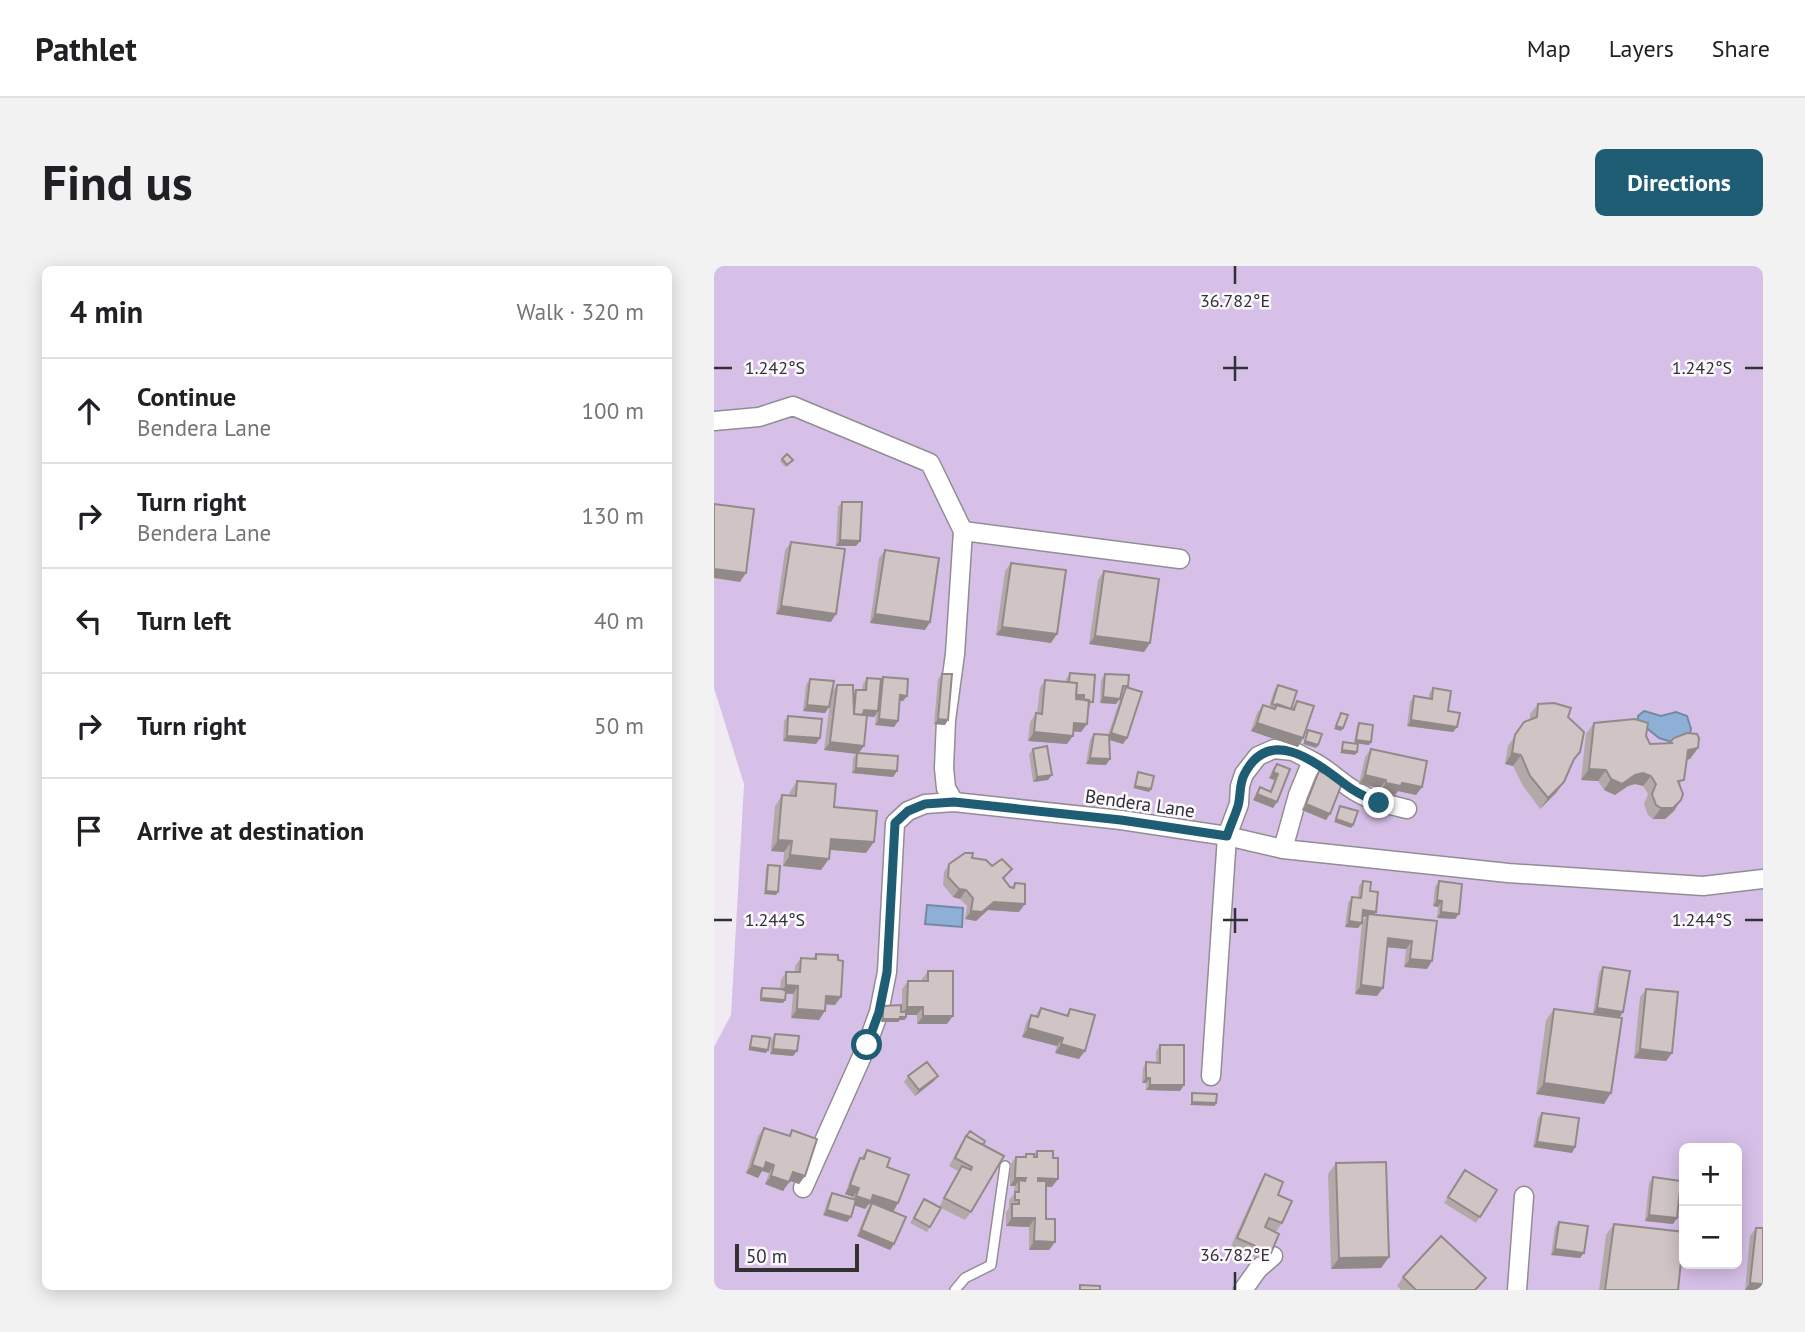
<!DOCTYPE html>
<html lang="en">
<head>
<meta charset="utf-8">
<style>
  :root { --surface:#fff; --page:#f2f2f2; --text:#202124; --muted:#757577; --line:#e0e0e0; --accent:#1f5d74 }
  body { margin:0; font-family:"PT Sans",sans-serif; background:var(--page); color:var(--text) }
  .controls { position:absolute; right:21px; bottom:21px; display:grid; overflow:hidden; border-radius:10px; box-shadow:0 4px 18px #0003 }
  .controls button { width:63px; height:63px; display:grid; place-items:center; padding:0; border:0; border-bottom:2px solid var(--line); background:var(--surface); color:var(--text); font:35px sans-serif }
  .scale { position:absolute; left:21px; bottom:18px; width:124px; box-sizing:border-box; padding-left:7px; border:4px solid #313033; border-top:0; font-size:19px; line-height:24px; white-space:nowrap; color:#313033; -webkit-text-stroke:5px #fcf9fe; paint-order:stroke }
  .stop { position:absolute; width:21px; height:21px; margin:-16px; border:5px solid #1f5d74; border-radius:50%; background:#fff }
  .stop.end { background:#1f5d74; border-color:#fff; box-shadow:0 2px 7px #0008 }
  .list { margin:0; padding:0; list-style:none }
  h2 { display:flex; justify-content:space-between; align-items:center; height:91px; margin:0; padding:0 28px; font-size:30px }
  h2 small { font-size:23px; font-weight:400; color:var(--muted) }
  .list li { display:grid; grid-template-columns:46px 1fr auto; gap:21px; align-items:center; box-sizing:border-box; height:105px; padding:0 28px; border-top:2px solid var(--line) }
  .list b { display:block; font-size:26px; white-space:nowrap }
  .list p { margin:0; font-size:23px; white-space:nowrap; color:var(--muted) }
  .list em { font-size:23px; font-style:normal; color:var(--muted) }
  .icon { flex:none; width:38px; height:38px; fill:none; stroke:currentColor; stroke-width:2; stroke-linecap:round; stroke-linejoin:round }
  .map { position:relative; flex:none; width:1049px; height:1024px; overflow:hidden; border-radius:10px }
  header { display:flex; align-items:center; gap:42px; box-sizing:border-box; height:98px; padding:0 35px; background:var(--surface); border-bottom:2px solid var(--line) }
  header strong { font-size:33px }
  nav { display:flex; gap:38px; margin-inline-start:auto; font-size:24px }
  .intro { display:flex; align-items:center; justify-content:space-between; box-sizing:border-box; height:168px; padding:0 42px }
  h1 { margin:0; font-size:49px }
  .button { padding:18px 32px; border-radius:10px; background:var(--accent); color:#fff; font-size:24px; font-weight:700 }
  main { display:flex; gap:42px; padding:0 42px }
  aside { flex:1; background:var(--surface); border-radius:10px; box-shadow:0 4px 18px #0003 }
  .map>svg:first-child { display:block }
</style>
</head>
<body>
<header>
<strong>Pathlet</strong>
<nav><a>Map</a><a>Layers</a><a>Share</a></nav>
</header>
<div class="intro"><h1>Find us</h1><a class="button">Directions</a></div>
<main>
<aside>
<h2>4 min<small>Walk · 320 m</small></h2>
<ul class="list">
<li><svg class="icon" aria-label="ahead" viewBox="0 0 24 24"><path d="M12 20V5M6 11l6-6 6 6"/></svg><div><b>Continue</b><p>Bendera Lane</p></div><em>100 m</em></li>
<li><svg class="icon" aria-label="right" viewBox="0 0 24 24"><path d="M7 20v-9h11M14 6l5 5-5 5"/></svg><div><b>Turn right</b><p>Bendera Lane</p></div><em>130 m</em></li>
<li><svg class="icon" aria-label="left" viewBox="0 0 24 24"><path d="M17 20v-9H6M10 6l-5 5 5 5"/></svg><div><b>Turn left</b></div><em>40 m</em></li>
<li><svg class="icon" aria-label="right" viewBox="0 0 24 24"><path d="M7 20v-9h11M14 6l5 5-5 5"/></svg><div><b>Turn right</b></div><em>50 m</em></li>
<li><svg class="icon" aria-label="arrive" viewBox="0 0 24 24"><path d="M6 21V4h12l-3 4 3 4H6"/></svg><div><b>Arrive at destination</b></div></li>
</ul>
</aside>
<div class="map">
<svg width="1049" height="1024" viewBox="0 0 1049 1024">
  <rect width="100%" height="100%" fill="#f0ebf3"/>
  <path fill="#d7c0e8" fill-rule="evenodd" d="M0 0H1049V1024H0V781L17 749 30 518 0 422ZM970 882H1023V998H970Z"/>
  <path fill="#8fb0d6" stroke="#738aa5" stroke-width="2" d="M930 445 947 450 962 446 973 450 977 463 975 470 961 477 945 472 924 455V450Z
    M213 639 249 642 248 661 211 658Z"/>
  <g fill="none" stroke-linecap="round" stroke-linejoin="round">
    <g stroke="#918d94" stroke-width="12">
      <path id="service" d="M241 1024 251 1012 277 999 291 900"/>
    </g>
    <g stroke="#918d94" stroke-width="21">
      <path id="minor" d="M0 155 45 151 79 140 216 197 249 265 466 293
        M240 536 232 522 230 502 232 454 241 388 249 265
        M569 583 584 529 598 495C612 502 622 512 635 521 653 534 672 538 693 543
        M497 810 513 570 525 538 526 520 530 508 544 490 560 483 579 485 598 495
        M89 922 153 779 165 746 173 706 181 557 194 545 211 538 240 536 407 554 513 570 569 583 794 607 989 620 1049 613
        M529 1024 544 1003 559 990
        M803 1024 810 930"/>
    </g>
    <use href="#service" stroke="#fff" stroke-width="9"/>
    <use href="#minor" stroke="#fff" stroke-width="18"/>
  </g>
  <path fill="#b3a9a9" d="M68 193 77 196 71 201 66 195Z
    M128 236 146 275 142 280H122L124 241Z
    M77 276 117 356 62 348 71 284Z
    M171 284 216 356 211 364 156 357 165 292Z
    M297 297 337 377 282 369 291 305Z
    M390 305 436 377 430 386 375 378 384 314Z
    M356 407 381 409 376 442 374 441 373 458 367 466 359 465 353 478 314 475 316 456 322 447H323L326 422 331 414 352 416V413Z
    M228 408 231 459 220 458 224 413Z
    M391 408 414 420 413 472 409 478 395 474 392 499 372 498 376 474 380 468 394 469 409 425 408 426 402 438 386 437 387 414Z
    M169 411 193 430 189 435H185L184 455 180 461 161 459 162 448 160 451 153 450 145 487 183 505 179 511 138 507 139 492 142 488 110 484 116 436 115 441 111 447 89 445 92 419 96 413 118 426 123 419 139 428 142 424H148L149 418 153 412 167 413Z
    M564 419 578 442 583 435 589 472 584 481 537 465 543 447 549 439 555 441 560 425Z
    M719 422 743 461 739 466 693 460 696 436 700 430 715 432V428Z
    M824 438 854 451 858 498 850 516 842 527 826 543 809 520 799 500 791 498 794 480 810 456 816 453V448Z
    M74 450 106 472 102 478 69 475 70 455Z
    M645 457 655 479 640 477 643 460Z
    M880 457 932 470 936 478 956 477 960 472 984 482 976 493 972 494 960 545 951 553H939L934 549 930 538 934 528 929 520 921 518 914 520 901 529 890 524 884 515 867 514 872 468Z
    M319 483 334 514 319 516 315 488Z
    M657 483 708 521 702 529 684 525 681 529 666 525V522L645 518 651 491Z
    M563 498 576 503 563 536 559 542 539 534 542 527 546 521 556 525 560 514 555 512 559 503Z
    M605 505 616 548 612 554 588 544 601 511Z
    M83 515 120 541 152 587 116 584 107 604 69 600 70 586 57 585 61 540 68 529H75L76 526Z
    M258 592 292 612 290 613 296 621H298L301 617 305 646 274 644 262 655 251 653 253 640 246 633 239 631 229 619 230 606 235 598Z
    M54 599 64 626 62 629 50 628 52 602Z
    M649 615 656 625 662 646 660 649 723 655 718 695 713 703 690 701 692 683 673 681 663 730 641 728 648 656 652 651 648 650V657L644 662 631 661 634 637 638 631 644 632 645 620Z
    M725 615 745 648 741 653 723 652 724 641 719 640 721 621Z
    M102 688 121 739 111 738 105 754 77 752 79 728H72L71 734 69 737 46 735V725L48 722 66 723 67 714 72 706H81V700L87 692H99Z
    M889 701 909 746 905 752 879 747 885 707Z
    M214 705 233 758H203V749H192L191 754H186L184 756H167V742L169 740 188 746V723L194 715H208V713Z
    M932 723 958 787 952 795 920 792 926 731Z
    M327 742 352 749 356 743 365 793 341 787 343 780 308 771 312 757 317 749 321 750Z
    M840 743 890 838 822 828 832 754Z
    M61 768 83 785 79 790 56 788 57 774Z
    M446 779 470 819 466 825 432 824V817H428L429 802 432 796 442 797V785Z
    M194 810 220 815 201 830 190 816Z
    M828 847 861 881 858 887 819 881 824 852Z
    M50 862 74 870 78 864 91 910 85 918 76 915 69 925 51 918 55 907 48 905 44 912 32 907 44 870Z
    M256 865 269 879 257 946 251 954 225 941 244 905 235 900 246 879Z
    M153 884 173 901 184 937 179 945 180 978 176 984 143 970 154 942 157 938H155L151 943 140 939 137 951 133 956 109 949 114 933 118 927 138 933 139 931 131 928 141 900Z
    M323 885 338 921H332V953L341 976 335 984H315V961L292 960V946L295 942V934L300 928V923L301 920H296V899L302 891H310L312 888 320 889Z
    M622 897 675 991 667 1002 617 1003 614 908Z
    M751 904 783 924 762 957 730 937Z
    M551 908 568 957 562 966 551 961 557 987 551 995 517 980 546 916Z
    M939 911 959 958 931 955 935 917Z
    M210 933 216 961 213 966 196 957Z
    M845 956 866 992 837 989 841 961Z
    M900 958 964 1024H885L892 969Z
    M1042 962 1049 1024H1031L1036 970Z
    M689 1011 766 1020 762 1024H687L683 1020Z"/>
  <path fill="#928a89" d="M126 274 146 275 142 280H122Z
    M0 303 32 307 26 316 0 312Z
    M67 340 122 348 117 356 62 348Z
    M161 348 216 356 211 364 156 357Z
    M288 361 343 368 337 377 282 369Z
    M381 370 436 377 430 386 375 378Z
    M186 429 193 430 189 435H182Z
    M362 429H370L366 435 358 434Z
    M389 431 406 433 402 438 386 437Z
    M93 439 115 441 111 447 89 445Z
    M150 444 164 445 160 451 149 450Z
    M165 453 184 455 180 461 161 459Z
    M224 453 234 454 231 459 220 458Z
    M697 454 743 461 739 466 693 460Z
    M360 457 373 458 367 466 354 465Z
    M543 457 589 472 584 481 537 465Z
    M622 460 629 462 627 465 620 463Z
    M320 466 359 470 353 478 314 475Z
    M397 467 413 472 409 478 393 473Z
    M73 470 106 472 102 478 69 475Z
    M642 474 657 476 655 479 640 477Z
    M591 475 604 479 602 482 589 478Z
    M116 476 150 480 144 488 110 484Z
    M984 482 976 493 966 495 974 484Z
    M628 484 643 486 641 489 626 487Z
    M798 487 807 489 799 500 791 498Z
    M376 492 396 493 392 499 372 498Z
    M142 502 183 505 179 511 138 507Z
    M875 503 892 504 884 515 867 514Z
    M559 506 564 508 560 514 555 512Z
    M929 507 937 510 929 520 921 518 914 520 901 529 890 524 897 513Z
    M338 509 334 514 319 516 323 511Z
    M651 509 672 514 666 522 645 518Z
    M850 516 842 527 826 543 834 532Z
    M672 517H688L708 521 702 529 684 525 681 529 666 525Z
    M421 520 437 523 435 526 419 522Z
    M543 528 563 536 559 542 539 534Z
    M967 534 960 545 951 553H939L947 542Z
    M592 538 616 548 612 554 588 544Z
    M622 553 639 559 637 562 620 556Z
    M117 573 160 576 152 587 109 583Z
    M64 574 78 575 70 586 57 585Z
    M76 589 115 593 107 604 69 600Z
    M245 623 252 624 246 633 239 631Z
    M52 625 64 626 62 629 50 628Z
    M723 634 728 635 724 641 719 640Z
    M280 636 311 638 305 646 274 644 262 655 251 653 257 645Z
    M649 644 662 646 658 651 654 648 652 651 645 650Z
    M727 646 745 648 741 653 723 652Z
    M635 655 648 657 644 662 631 661Z
    M674 672 698 675 692 683 669 681Z
    M696 693 718 695 713 703 690 701Z
    M72 719 84 720 79 728 66 727Z
    M647 719 669 722 663 730 641 728Z
    M112 730 127 731 121 739 106 738Z
    M47 732 71 734 69 737 46 735Z
    M193 741H209L203 749H187Z
    M883 742 909 746 905 752 879 747Z
    M83 743 111 745 105 754 77 752Z
    M209 750H239L233 758H203Z
    M186 751H192L191 754H186L184 756H167L169 753Z
    M314 762 349 772 343 780 308 771Z
    M347 778 371 785 365 793 341 787Z
    M36 781 54 784 52 787 34 784Z
    M59 783 83 785 79 790 56 788Z
    M926 783 958 787 952 795 920 792Z
    M224 810 220 815 201 830 205 824Z
    M432 812H436L432 817H428Z
    M830 817 897 827 890 838 822 828Z
    M436 819H470L466 825 432 824Z
    M478 836 502 837 501 840 476 839Z
    M823 876 861 881 858 887 819 881Z
    M52 896 60 899 55 907 48 905 44 912 32 907 38 899Z
    M79 906 91 910 85 918 73 914Z
    M57 910 75 916 69 925 51 918Z
    M301 912H312L306 920 305 914 301 920H296Z
    M324 912 344 913 338 921 318 920Z
    M136 919 145 922 139 931 131 928Z
    M159 929 184 937 179 946 155 938 151 943 137 938 142 930Z
    M113 944 137 951 133 956 109 949Z
    M935 949 963 952 959 958 931 955Z
    M298 952H321L315 961 292 960Z
    M147 964 180 978 176 984 143 970Z
    M320 975 341 976 335 984H315Z
    M841 983 870 987 866 992 837 989Z
    M675 991 667 1002 617 1003 625 992Z
    M1036 1017 1049 1018V1024H1031Z"/>
  <path fill="#d0c5c4" stroke="#928a89" stroke-width="2" d="M73 188 79 194 73 199 68 193Z
    M128 236H148L146 275 126 274Z
    M0 238 40 243 32 307 0 303Z
    M77 276 131 283 122 348 67 340Z
    M171 284 225 292 216 356 161 348Z
    M297 297 352 304 343 368 288 361Z
    M390 305 445 313 436 377 381 370Z
    M356 407 381 409 379 436 370 434V429H362L363 417 355 416Z
    M228 408H238L234 454 224 453Z
    M391 408 415 409 414 420H409L406 433 389 431Z
    M169 411 194 413 193 430 186 429 184 455 165 453Z
    M153 412 167 413 164 445 150 444 149 449 140 448 142 424H152Z
    M96 413 120 415 115 441 93 439Z
    M331 414 363 417 362 433 375 434 373 458 360 457 359 470 320 466 322 447 328 448Z
    M123 419H139L140 448 153 449 150 480 116 476Z
    M564 419 583 425 577 443 558 438Z
    M412 421 428 426 413 472 397 467Z
    M719 422 737 425 734 445 746 447 743 461 697 454 700 430 718 433Z
    M583 435 600 440 589 472 543 457 549 439 561 443 563 438 580 444Z
    M840 437 857 442 854 451 870 466 866 486 860 493 850 516 834 532 816 510 807 489 798 487 801 469 810 456 823 451 824 438Z
    M627 447 634 449 629 462 622 460Z
    M74 450 108 453 106 472 73 470Z
    M921 453 934 457 932 470 936 478 959 477 956 476 960 472 973 467 983 468 985 472 984 482 974 484 970 514 964 515 969 528 967 534 959 542H947L942 539 938 528 942 518 937 510 929 507 921 509 908 518 897 513 892 504 875 503 880 457Z
    M645 457 659 459 657 476 642 474Z
    M594 464 608 468 604 479 591 475Z
    M380 468 395 469 396 493 376 492Z
    M629 476 644 478 643 486 628 484Z
    M333 480 338 509 323 511 319 483Z
    M657 483 713 495 708 521 688 517 687 520 672 517V514L651 509Z
    M143 487 184 490 183 505 142 502Z
    M563 498 576 503 563 536 543 528 546 521 557 526 564 508 559 506Z
    M605 505 629 515 616 548 592 538Z
    M424 506 440 510 437 523 421 520Z
    M83 515 122 518 120 541 163 545 160 576 117 573 115 593 76 589 78 575 64 574 68 529 82 530Z
    M626 540 644 545 639 559 622 553Z
    M251 587H259L258 592 272 594 278 600 288 593 298 603 289 612 296 621 300 622 301 617 311 618V638L280 636 268 646 257 645 259 632 252 624 245 623 234 611 235 598Z
    M54 599 66 600 64 626 52 625Z
    M649 615 657 616 656 625 664 626 662 646 649 644 648 657 635 655 638 631 647 632Z
    M725 615 748 618 745 648 727 646 728 635 723 634Z
    M654 648 723 655 718 695 696 693 698 675 674 672 669 722 647 719Z
    M102 688 124 689V694L129 695 127 731 112 730 111 745 83 743 84 720 72 719V706H86L87 692 102 693Z
    M889 701 916 705 909 746 883 742Z
    M214 705H239V750H209V741H193L194 715H214Z
    M48 722 68 723 72 725 71 734 47 732Z
    M932 723 964 726 958 787 926 783Z
    M187 739V746H192V751H186V753H169V740Z
    M327 742 354 750 356 743 381 749 371 785 347 778 349 772 314 762 317 749 324 751Z
    M840 743 908 752 897 827 830 817Z
    M61 768 85 770 83 785 59 783Z
    M38 770 56 772 54 784 36 781Z
    M446 779H470V819H436V812H432V796L446 797Z
    M213 796 224 810 205 824 194 810Z
    M478 827 503 828 502 837 478 836Z
    M828 847 865 852 861 881 823 876Z
    M50 862 76 870 78 864 103 873 91 910 79 906 75 916 57 910 60 899 52 896 50 903 38 899Z
    M256 865 271 875 269 879 252 870 251 872Z
    M252 870 290 890 257 946 230 932 248 900 257 904 258 901 241 892Z
    M153 884 176 892 173 901 195 909 184 937 159 929 157 935 142 930 145 922 136 919 146 892 150 893Z
    M323 885H339V892H344V913L324 912V915H332V953H341V976L320 975 321 952H298V938H305V934H301V926H305V914L311 915 312 912H301L302 891H312V888H320V891H323Z
    M672 896 675 991 625 992 622 897Z
    M751 904 783 924 766 951 734 931Z
    M551 908 569 916 564 929 578 935 568 957 555 952 551 961 565 968 557 987 523 972Z
    M939 911 967 915 963 952 935 949Z
    M118 927 142 934 137 951 113 944Z
    M210 933 227 942 216 961 200 952Z
    M158 937 192 951 180 978 147 964Z
    M845 956 874 960 870 987 841 983Z
    M900 958 970 966 964 1024H891Z
    M1042 962H1049V1018L1036 1017Z
    M727 970 772 1012 761 1024H702L689 1011Z
    M366 1019 386 1020V1024H366Z"/>
  <g fill="none" stroke-linecap="round" stroke-linejoin="round">
    <path stroke="#1f5d74" stroke-width="9" d="M153 779 165 746 173 706 181 557 194 545 211 538 240 536 407 554 513 570C516 560 521 550 524 540 527 529 525 519 530 509 555 458 603 497 632 519 642 527 654 532 665 537"/>
  </g>
  <path fill="none" stroke="#313033" stroke-width="2.5" d="M521 0V18M521 90V115M0 102H18M509 102H534M1031 102H1049M521 642V667M0 654H18M509 654H534M1031 654H1049M521 1006V1024"/>
  <g text-anchor="middle" dominant-baseline="central" stroke-width="5" stroke-linejoin="round" paint-order="stroke">
    <g font-size="19" fill="#313033" stroke="#fcf9fe">
      <text transform="translate(426 537) rotate(8)">Bendera Lane</text>
    </g>
  </g>
  <g font-size="18" text-anchor="middle" fill="#313033" stroke="#fcf9fe" stroke-width="5" stroke-linejoin="round" paint-order="stroke">
    <text x="521" y="41">36.782°E</text>
    <text x="61" y="108">1.242°S</text>
    <text x="988" y="108">1.242°S</text>
    <text x="61" y="660">1.244°S</text>
    <text x="988" y="660">1.244°S</text>
    <text x="521" y="995">36.782°E</text>
  </g>
</svg>
<div class="controls">
<button>+</button>
<button>−</button>
</div>
<div class="scale">50 m</div>
<div class="stop" style="left:153px;top:779px"></div>
<div class="stop end" style="left:665px;top:537px"></div>
</div>
</main>
</body>
</html>
